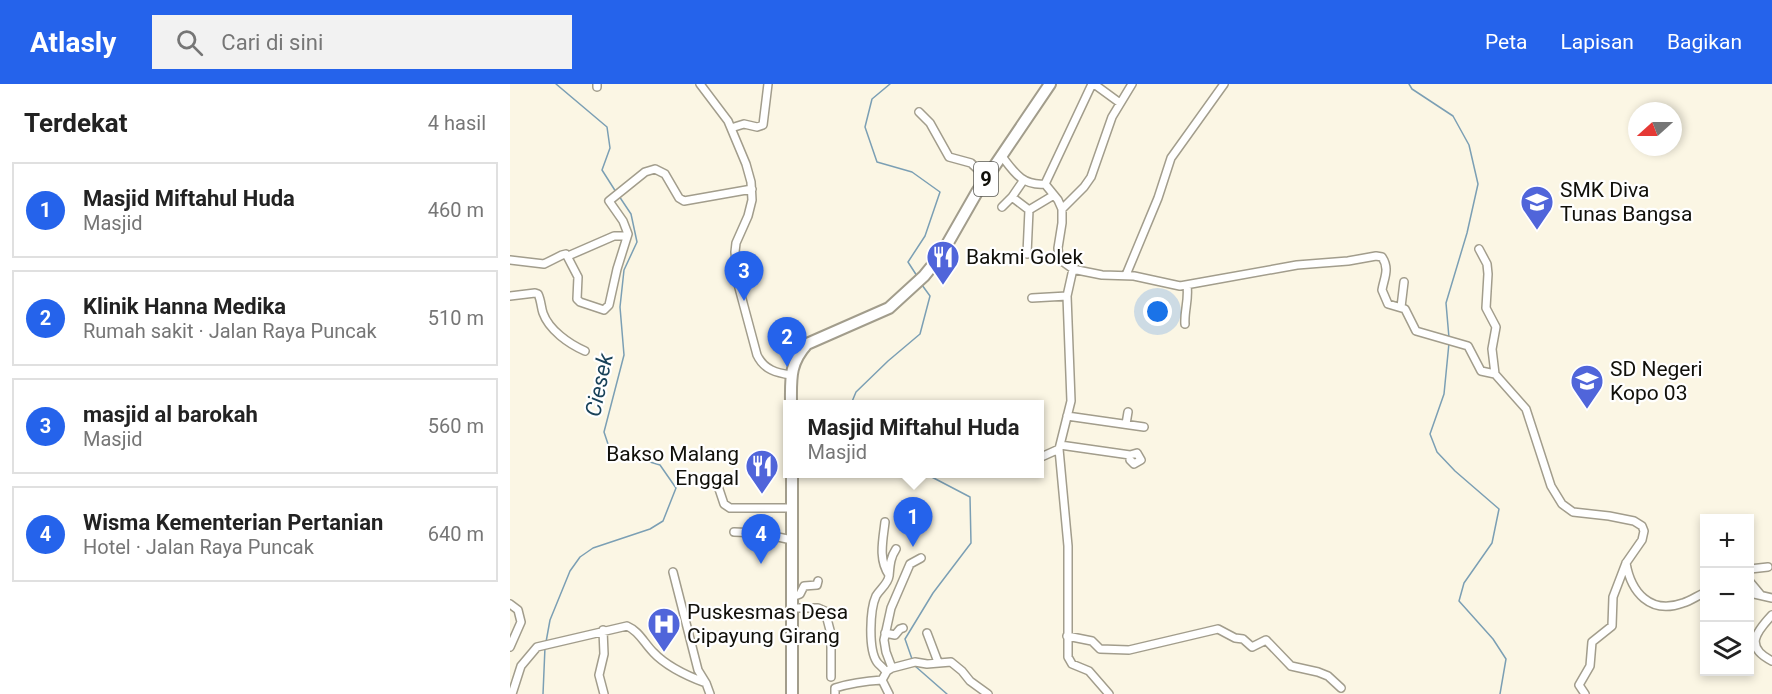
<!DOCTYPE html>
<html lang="id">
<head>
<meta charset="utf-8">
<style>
  :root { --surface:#fff; --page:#f2f2f2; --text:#222; --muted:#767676; --line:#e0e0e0; --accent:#2563eb }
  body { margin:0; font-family:Roboto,sans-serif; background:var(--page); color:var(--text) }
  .controls { position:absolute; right:18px; bottom:18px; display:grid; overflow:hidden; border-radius:0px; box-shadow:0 3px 9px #0003 }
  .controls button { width:54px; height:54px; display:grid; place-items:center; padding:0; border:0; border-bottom:2px solid var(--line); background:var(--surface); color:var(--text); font:30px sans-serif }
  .compass { position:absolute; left:1118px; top:18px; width:54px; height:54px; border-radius:50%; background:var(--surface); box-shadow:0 3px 9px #0003; rotate:249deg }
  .you { position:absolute; left:648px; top:228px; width:21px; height:21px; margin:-15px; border:4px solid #fff; border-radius:50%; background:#1a73e8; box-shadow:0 0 0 9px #1a73e833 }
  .badge { display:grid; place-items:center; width:39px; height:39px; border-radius:50%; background:var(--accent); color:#fff; font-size:20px; font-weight:700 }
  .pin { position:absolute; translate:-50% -50px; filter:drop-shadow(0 2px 3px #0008) }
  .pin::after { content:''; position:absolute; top:32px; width:21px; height:18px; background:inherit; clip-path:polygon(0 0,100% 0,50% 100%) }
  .popup { position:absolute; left:273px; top:316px; width:261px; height:78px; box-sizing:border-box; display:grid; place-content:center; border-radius:0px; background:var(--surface); filter:drop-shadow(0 2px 4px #0005); font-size:20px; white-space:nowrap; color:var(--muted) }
  .popup b { font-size:22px; color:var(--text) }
  .popup::after { content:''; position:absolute; left:50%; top:100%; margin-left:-12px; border:12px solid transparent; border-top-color:var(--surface) }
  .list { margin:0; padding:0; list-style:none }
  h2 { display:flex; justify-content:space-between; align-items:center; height:78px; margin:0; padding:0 24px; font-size:26px }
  h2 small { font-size:20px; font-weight:400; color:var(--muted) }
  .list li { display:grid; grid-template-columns:39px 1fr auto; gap:18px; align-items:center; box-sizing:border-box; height:96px; margin:0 12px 12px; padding:0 12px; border:2px solid var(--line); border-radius:0px }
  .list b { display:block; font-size:22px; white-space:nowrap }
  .list p { margin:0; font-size:20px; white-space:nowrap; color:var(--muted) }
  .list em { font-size:20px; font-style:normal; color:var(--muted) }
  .icon { flex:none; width:33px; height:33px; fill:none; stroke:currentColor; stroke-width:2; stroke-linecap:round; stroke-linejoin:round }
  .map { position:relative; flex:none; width:1262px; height:610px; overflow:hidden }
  header { display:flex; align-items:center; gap:36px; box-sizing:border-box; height:84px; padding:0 30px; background:var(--accent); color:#fff }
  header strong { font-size:28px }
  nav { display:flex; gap:33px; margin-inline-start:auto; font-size:21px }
  .search { width:420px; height:54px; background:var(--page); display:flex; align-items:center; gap:15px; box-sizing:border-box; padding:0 21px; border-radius:0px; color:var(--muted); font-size:22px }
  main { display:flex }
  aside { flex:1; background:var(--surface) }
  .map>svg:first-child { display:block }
</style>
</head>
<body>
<header>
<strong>Atlasly</strong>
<div class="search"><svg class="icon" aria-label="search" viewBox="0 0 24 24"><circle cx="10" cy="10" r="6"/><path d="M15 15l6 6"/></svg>Cari di sini</div>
<nav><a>Peta</a><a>Lapisan</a><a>Bagikan</a></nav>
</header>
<main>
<aside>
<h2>Terdekat<small>4 hasil</small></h2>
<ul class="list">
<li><span class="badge">1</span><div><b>Masjid Miftahul Huda</b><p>Masjid</p></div><em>460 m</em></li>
<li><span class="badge">2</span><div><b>Klinik Hanna Medika</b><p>Rumah sakit · Jalan Raya Puncak</p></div><em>510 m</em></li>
<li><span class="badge">3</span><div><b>masjid al barokah</b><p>Masjid</p></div><em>560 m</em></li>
<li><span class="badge">4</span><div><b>Wisma Kementerian Pertanian</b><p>Hotel · Jalan Raya Puncak</p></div><em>640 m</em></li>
</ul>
</aside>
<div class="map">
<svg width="1262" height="610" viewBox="0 0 1262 610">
  <rect width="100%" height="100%" fill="#fbf6e4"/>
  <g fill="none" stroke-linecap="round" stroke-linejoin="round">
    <path stroke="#7b9fb4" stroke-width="1.5" d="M46 0 97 43 100 64 92 86 106 108
      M380 0 362 15 355 43 367 78 402 88 430 108 415 152 398 178 407 192
      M899 0 902 5 943 32 959 61 968 100 957 149 936 219 939 254
      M939 259 934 310 920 350 927 368 945 387 989 425 982 459 954 499 949 517 983 555 996 575 990 610
      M341 320 346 308 378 277 410 250 420 212 412 201
      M36 558 40 536 60 487 70 473 83 464 140 445 153 437 166 404 150 381 100 366 94 348 114 271 110 223 114 186 127 158 121 130 109 112
      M402 575 395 555 423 509 461 459 460 413 416 390
      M405 582 437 610
      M33 610 35 563"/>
    <g stroke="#a29d8c" stroke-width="10">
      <path id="minor" d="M190 0 218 37 236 80 241 98 242 116 238 132 226 159 225 168 228 200 247 271C254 286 267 289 281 291
        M584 0 610 19
        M87 3V0
        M409 28 420 39 439 73 461 79 477 94
        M221 44 234 40 247 43 253 41 258 0
        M491 71C504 88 512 102 535 100L548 116 552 125V139L548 164 549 175 563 185 572 187 592 191 624 192 670 202 787 181 838 177 866 172 872 173C880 185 874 194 872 206L878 220 895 225 906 247 958 262 971 287 985 290 1016 325 1041 402 1052 420 1063 428 1099 432 1124 437 1132 442 1134 447 1132 456 1116 479 1103 513 1102 542 1082 558 1080 582 1069 601 1075 610
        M535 100 582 0
        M502 113 519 126 544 111
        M492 123 502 113 513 97
        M552 125 574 103 581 93 602 33 622 0
        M969 165 977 180 978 190 976 224 986 243 982 265 985 290
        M517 170 519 126
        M58 172 104 152H117
        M0 176 34 180 52 171 56 170 68 193 67 215 70 218 94 226 99 221 107 185 118 150 113 137 99 117 135 88 145 85 155 90 169 114 174 117 242 105
        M563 185 557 212 561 317 549 365 558 462V573L562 580 579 587 599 610
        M616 191 648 114 661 74 714 0
        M0 212 25 209 28 210C31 216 31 223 33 229 39 246 59 260 75 267
        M522 214 557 212
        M891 223 894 198
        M675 240C674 227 679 216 677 202
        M557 332 634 343
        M616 340 618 328
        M550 361 620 371 627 369 631 376 624 380 620 376V371
        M529 374 549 365
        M209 405 214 420 220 424H281
        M375 438C373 456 368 475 379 491
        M224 448 249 449 282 456
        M1116 479C1121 508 1140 531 1173 519 1180 517 1187 512 1194 509
        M1240 485 1258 483
        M163 488 188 586 196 599
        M1240 498 1250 510
        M1240 509 1262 514
        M282 513 290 510 294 502 307 501 308 497
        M0 520 8 526 11 538 0 563
        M282 524H308L315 527 321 550V593
        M1262 531C1246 548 1234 563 1262 577
        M93 546 94 570 89 591 94 610
        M375 549 385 551 390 545 393 544
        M417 549 428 578
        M557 552 582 557 590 565 619 566 708 545 725 554 733 555 742 563 756 556 781 582 808 588 818 592 831 604
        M382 584 376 568 374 556 381 524 400 480 411 474
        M376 588C374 584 369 581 367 578 358 565 360 525 366 512 370 505 378 500 379 492 380 482 380 474 386 465
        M372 596 377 587 382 584 405 578 417 580 441 578 452 587 460 597 478 610
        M372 596 379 610
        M2 610 11 582 27 563 117 542C129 547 134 559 143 568 157 583 177 592 196 599L200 610
        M325 610V604C341 599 356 597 372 596"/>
    </g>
    <g stroke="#a29d8c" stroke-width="14">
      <path id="highway" d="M281 320C281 295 279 280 297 260L379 224 414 192 431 171 467 108 540 0
        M282 390V610"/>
    </g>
    <use href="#minor" stroke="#fff" stroke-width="7"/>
    <use href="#highway" stroke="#fff" stroke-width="10"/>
  </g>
  <defs>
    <g id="school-pin" transform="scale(1.725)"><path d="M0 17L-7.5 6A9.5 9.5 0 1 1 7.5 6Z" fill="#5065da" stroke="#fff"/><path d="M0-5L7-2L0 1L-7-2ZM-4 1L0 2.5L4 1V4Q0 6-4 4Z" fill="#fff"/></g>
    <g id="restaurant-pin" transform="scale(1.725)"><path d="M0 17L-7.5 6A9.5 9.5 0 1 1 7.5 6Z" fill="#5065da" stroke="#fff"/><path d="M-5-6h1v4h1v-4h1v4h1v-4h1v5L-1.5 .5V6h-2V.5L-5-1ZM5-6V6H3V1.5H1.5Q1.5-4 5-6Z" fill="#fff"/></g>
    <g id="hospital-pin" transform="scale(1.725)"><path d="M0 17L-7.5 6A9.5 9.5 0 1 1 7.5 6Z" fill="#5065da" stroke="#fff"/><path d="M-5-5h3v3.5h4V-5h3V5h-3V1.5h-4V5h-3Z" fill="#fff"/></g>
  </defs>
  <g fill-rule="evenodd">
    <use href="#school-pin" x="1027" y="118"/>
    <use href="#restaurant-pin" x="433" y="173"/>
    <use href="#school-pin" x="1077" y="297"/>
    <use href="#restaurant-pin" x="252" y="382"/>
    <use href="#hospital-pin" x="154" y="540"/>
  </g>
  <g text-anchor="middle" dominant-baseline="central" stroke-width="4.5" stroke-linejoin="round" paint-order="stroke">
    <rect fill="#fff" stroke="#585854" stroke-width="1.5" x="464" y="78" width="24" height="34" rx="4.5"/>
    <g font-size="20" font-weight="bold" fill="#11100a">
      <text x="476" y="95">9</text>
    </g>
    <g font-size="21" fill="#11100a" stroke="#fff" text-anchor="start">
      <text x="1050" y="106">SMK Diva<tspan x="1050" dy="24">Tunas Bangsa</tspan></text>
      <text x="456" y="173">Bakmi Golek</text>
      <text x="1100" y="285">SD Negeri<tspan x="1100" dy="24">Kopo 03</tspan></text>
      <text x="229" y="370" text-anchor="end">Bakso Malang<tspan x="229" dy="24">Enggal</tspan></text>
      <text x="177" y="528">Puskesmas Desa<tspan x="177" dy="24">Cipayung Girang</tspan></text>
    </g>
    <g font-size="22" font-style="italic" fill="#194259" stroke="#fff">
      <text transform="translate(89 301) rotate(-78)">Ciesek</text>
    </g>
  </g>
</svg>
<div class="controls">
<button>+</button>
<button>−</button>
<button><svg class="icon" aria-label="layers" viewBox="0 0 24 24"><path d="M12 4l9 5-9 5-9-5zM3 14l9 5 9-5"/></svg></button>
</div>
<svg class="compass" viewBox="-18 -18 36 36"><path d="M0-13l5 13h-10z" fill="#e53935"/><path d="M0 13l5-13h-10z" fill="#767676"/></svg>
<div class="you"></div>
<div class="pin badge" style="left:403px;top:463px">1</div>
<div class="popup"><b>Masjid Miftahul Huda</b>Masjid</div>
<div class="pin badge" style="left:277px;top:283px">2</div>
<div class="pin badge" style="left:234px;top:217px">3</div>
<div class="pin badge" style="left:251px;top:480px">4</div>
</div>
</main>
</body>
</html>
